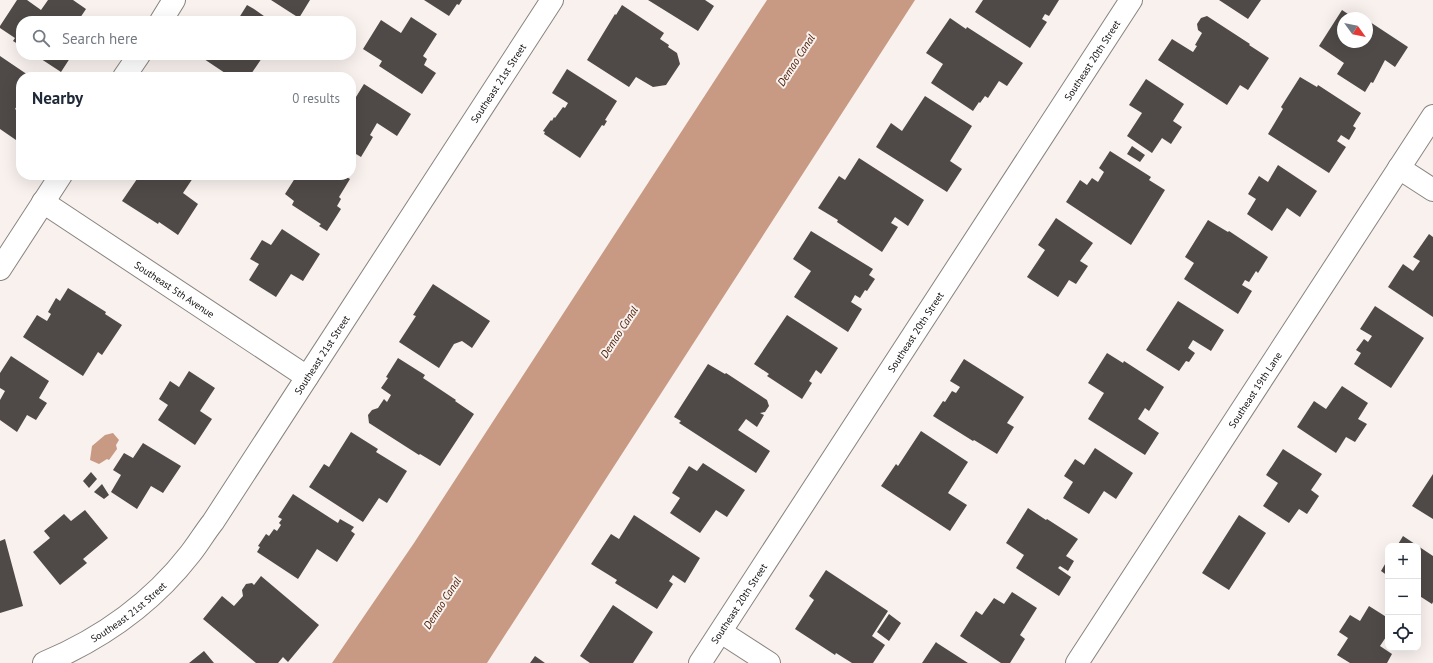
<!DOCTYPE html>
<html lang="en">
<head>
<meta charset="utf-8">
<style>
  :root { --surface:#fff; --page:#f2f2f3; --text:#1f2937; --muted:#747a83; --line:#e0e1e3 }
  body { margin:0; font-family:"PT Sans",sans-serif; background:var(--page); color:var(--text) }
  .controls { position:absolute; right:12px; bottom:12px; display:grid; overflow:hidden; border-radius:8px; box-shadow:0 4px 16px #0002 }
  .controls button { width:36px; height:36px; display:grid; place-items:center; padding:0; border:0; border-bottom:1px solid var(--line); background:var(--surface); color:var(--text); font:20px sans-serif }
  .compass { position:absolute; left:1337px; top:12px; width:36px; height:36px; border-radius:50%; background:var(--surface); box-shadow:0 4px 16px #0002; rotate:123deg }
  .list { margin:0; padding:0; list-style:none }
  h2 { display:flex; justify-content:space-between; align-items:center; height:52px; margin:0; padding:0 16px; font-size:17px }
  h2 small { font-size:13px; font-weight:400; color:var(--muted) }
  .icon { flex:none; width:22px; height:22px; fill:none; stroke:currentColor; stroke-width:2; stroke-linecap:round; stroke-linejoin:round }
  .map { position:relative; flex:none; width:1433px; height:663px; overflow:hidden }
  .search { position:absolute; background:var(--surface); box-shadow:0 4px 16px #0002; left:16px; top:16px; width:340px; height:44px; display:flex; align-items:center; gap:10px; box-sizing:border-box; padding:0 14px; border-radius:16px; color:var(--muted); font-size:15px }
  .panel { position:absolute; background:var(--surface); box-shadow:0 4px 16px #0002; left:16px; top:72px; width:340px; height:108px; border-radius:16px }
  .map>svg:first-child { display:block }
</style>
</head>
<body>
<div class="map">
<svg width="1433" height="663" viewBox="0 0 1433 663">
  <rect width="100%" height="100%" fill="#f8f1ee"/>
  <path fill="#c89983" d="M767 0H915L487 663H332L414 543Z
    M113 433 119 440 116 445 117 449 109 460 107 459 99 464 90 460 92 446 105 435Z"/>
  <path fill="#4f4a47" d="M17 0H27L41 10 48 0H73L86 9 78 21H21V46L13 41 15 38 0 28V26Z
    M271 0H310L299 18Z
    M424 0H462L459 5 457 4 449 16Z
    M648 0H705L714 6 698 31Z
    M983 0H1059L1049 16 1045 14 1042 19 1047 22 1030 48 975 12Z
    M1219 0H1261L1248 19Z
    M247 5 254 9 271 21H237Z
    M622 5 664 33 660 39 669 45 668 47 677 53 680 64 666 85 653 87 636 77 629 87 587 60 615 14 616 15Z
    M1342 10 1354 18H1343V42H1367V20L1408 47 1395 67 1385 60 1373 83 1371 82 1365 92 1337 74 1344 63 1319 46Z
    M1207 16 1250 44 1249 45 1269 58 1248 90 1240 85 1227 105 1158 60 1172 39 1193 52 1197 46 1195 45 1202 33 1198 30 1197 24 1201 18Z
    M411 17 437 34 423 56 427 59 424 65 436 73 422 94 379 66 382 61 363 49 381 20 401 33Z
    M950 18 966 29 967 27 1023 63 1007 86 999 81 988 98 985 96 980 103 979 102 973 111 931 83 943 64 926 53Z
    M35 55H72L61 72Z
    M207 55H264L249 77H231L204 59Z
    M0 56 31 77H21V103L20 102 15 109 21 113V133L16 140 0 129Z
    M567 69 617 101 605 120 607 121 604 126 602 125 580 158 544 134 545 132 543 131 551 120 552 121 554 117 555 118 563 107 565 108 568 103 552 93Z
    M1300 77 1317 87 1318 85 1361 113 1353 126 1356 128 1349 140 1341 135 1337 141 1346 147 1329 173 1268 134 1283 109 1281 107Z
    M1146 79 1184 104 1173 121 1182 127 1171 144 1162 138 1152 153 1127 136 1142 113 1129 105Z
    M364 84 411 114 397 136 377 123 370 135 373 137 361 157 351 151V105Z
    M925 96 972 126 950 161 962 169 947 192 876 147 891 123 902 131Z
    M1132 146 1145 155 1140 162 1127 154Z
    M1110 151 1151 177 1149 180 1165 190 1131 245 1066 202 1080 180 1087 185 1092 178 1098 182 1104 172 1099 168Z
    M859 158 924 200 908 226 895 217 891 223 898 227 882 252 837 222 838 220 818 208 839 176 845 180Z
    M1278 165 1317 191 1300 217 1287 208 1272 231 1247 214 1256 199 1248 194 1259 176 1268 182Z
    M131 175H195L183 193 198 204 178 235 159 222 158 224 122 201 137 179Z
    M297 175H346L345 176 350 179 339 197 341 199 337 206 341 209 327 231 319 226 321 224 292 205 294 201 285 194Z
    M1056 218 1093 243 1080 261 1088 266 1076 284 1069 280 1058 297 1027 277 1045 250 1038 245Z
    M1208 220 1228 232 1229 231 1268 257 1258 273 1256 271 1249 282 1245 280 1242 285 1252 291 1238 314 1184 279 1194 263 1185 257Z
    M282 229 320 254 303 281 291 274 276 297 249 280 259 264 250 259 262 240 271 245Z
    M811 231 873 269 869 275 875 279 867 291 865 290 860 298 855 295 851 302 862 309 848 332 794 297 811 271 793 259Z
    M1429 234 1433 237V317L1388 287 1403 264 1413 271 1420 261 1413 257Z
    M433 284 490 321 472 348 462 341 454 344 439 368 399 342 416 316 413 315Z
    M68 288 106 312 105 314 122 325 102 355 98 352 83 376 23 337 37 315 47 321 51 314 48 312 56 298 60 301Z
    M1178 301 1224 330 1211 351 1193 340 1188 348 1195 353 1189 362 1186 361 1179 371 1146 350Z
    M1375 306 1424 338 1391 388 1354 364 1361 353 1356 350 1364 339 1368 342 1372 336 1360 329Z
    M787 315 838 348 821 374 816 370 809 381 812 383 802 399 767 376 769 374 754 364Z
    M1107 353 1123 363 1124 361 1164 387 1149 411 1145 408 1138 419 1159 433 1145 455 1088 419 1104 393 1088 383Z
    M11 356 49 381 39 398 47 403 36 420 27 415 17 432 0 420V400L5 391 0 388V373Z
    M398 358 425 375 423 378 456 400 455 401 474 414 440 466 420 454 419 455 369 423 368 415 372 410 378 408 384 399 387 402 391 395 381 388 388 378 386 377Z
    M964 359 1024 397 1007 423 1014 427 997 454 974 440 973 441 933 416 943 401 945 402 952 391 956 393 960 387 950 381Z
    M708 364 725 374 726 373 767 400 769 406 765 412 760 413 764 415 757 427 746 419 738 430 770 451 756 473 679 423 681 421 674 417Z
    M189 371 215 388 200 411 212 419 195 445 158 420 168 405 159 399 170 381 179 387Z
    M1342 386 1368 403 1358 419 1367 424 1355 442 1346 437 1336 453 1297 427 1314 401 1326 409Z
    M921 431 968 462 948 493 967 505 950 531 881 486 896 464 898 466Z
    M351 432 378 449 376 452 407 471 387 503 379 498 363 522 309 487 324 464 329 467Z
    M143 443 181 466 163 493 151 486 137 509 111 492 121 475 113 470 124 453 133 458Z
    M1095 448 1133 473 1116 499 1104 491 1089 514 1063 498 1073 482 1064 476 1075 459 1084 465Z
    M1283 449 1322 474 1311 490 1319 496 1307 514 1299 509 1289 523 1263 506 1278 483 1266 475Z
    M703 463 745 490 727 517 716 510 700 533 670 513 680 498 672 493 689 466 697 471Z
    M91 472 97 479 89 488 83 481Z
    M1433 474V519L1412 506Z
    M102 484 109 495 104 499 94 492Z
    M293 494 338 523 340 519 354 527 351 531 355 534 337 562 317 549 298 579 257 552 260 547 258 546 266 534 269 536 274 529 277 531 281 525 279 523 282 519 278 517Z
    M1028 508 1046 520 1047 519 1078 539 1066 556 1074 561 1068 571 1060 566 1058 568 1071 577 1059 596 1016 568 1024 555 1006 543Z
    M85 510 108 538 83 559 87 563 60 585 33 552 50 538 44 531 64 514 71 521Z
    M634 515 700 558 685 583 673 575 669 581 673 584 657 609 615 583 617 580 591 564 611 534 619 539Z
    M1239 515 1266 533 1229 590 1202 573Z
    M1403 536 1418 546H1397Z
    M5 539 23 606 0 613V541Z
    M1418 546 1433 556V602L1432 604 1418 595Z
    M1388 559V576L1381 571Z
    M826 570 888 611 872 636 885 645 873 663H852L836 653 835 655 795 629 814 600 809 596Z
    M261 576 319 625 288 662 283 657 278 663H256L203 619 222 596 234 606 243 596 242 590 246 584 252 583 254 585Z
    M1012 592 1037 608 1020 635 1025 639 1010 663H1001L960 636 976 611 982 615 994 598 1004 604Z
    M613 605 653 632 633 663H590L580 656Z
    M1369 606 1388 618V634L1380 646 1392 654 1387 663H1350L1337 655 1348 638 1339 632 1350 615 1360 621Z
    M889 614 901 623 889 641 877 632Z
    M936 642 937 643 968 663H922Z
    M204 651 214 663H189Z
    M535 656 545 663H530Z"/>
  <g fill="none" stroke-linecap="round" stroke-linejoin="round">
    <g stroke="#898380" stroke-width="24">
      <g id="minor">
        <path d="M161 21 174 0"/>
        <path d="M124 77 139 55"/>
        <path d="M1399 168 1433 190"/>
        <path id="s1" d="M43 202 307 377"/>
        <path d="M0 269 61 175"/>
        <path d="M721 632 769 663"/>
        <path id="s2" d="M44 663C101 639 152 603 190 554 198 544 205 532 213 522L552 0"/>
        <path id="s3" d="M700 663 1131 0"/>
        <path id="s4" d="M1077 663 1433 116"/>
      </g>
    </g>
    <use href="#minor" stroke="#fff" stroke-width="22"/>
  </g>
  <g text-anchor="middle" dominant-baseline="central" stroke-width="4" stroke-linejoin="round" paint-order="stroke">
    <g font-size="10" fill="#141211" stroke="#f8f1ee">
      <text stroke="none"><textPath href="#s3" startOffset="719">Southeast 20th Street</textPath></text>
      <text stroke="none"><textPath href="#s2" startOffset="747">Southeast 21st Street</textPath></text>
      <text stroke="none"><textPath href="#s1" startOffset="158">Southeast 5th Avenue</textPath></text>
      <text stroke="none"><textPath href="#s3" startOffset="395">Southeast 20th Street</textPath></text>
      <text stroke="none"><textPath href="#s2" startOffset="423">Southeast 21st Street</textPath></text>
      <text stroke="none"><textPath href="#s4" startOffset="326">Southeast 19th Lane</textPath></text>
      <text stroke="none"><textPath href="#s3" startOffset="71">Southeast 20th Street</textPath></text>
      <text stroke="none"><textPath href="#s2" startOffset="99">Southeast 21st Street</textPath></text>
    </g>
    <g font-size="11" font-style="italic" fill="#4e2109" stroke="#f8f1ee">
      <text transform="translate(796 60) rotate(-57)">Demao Canal</text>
      <text transform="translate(619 332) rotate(-57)">Demao Canal</text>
      <text transform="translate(442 603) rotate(-57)">Demao Canal</text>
    </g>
  </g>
</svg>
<div class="controls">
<button>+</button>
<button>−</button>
<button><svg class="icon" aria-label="locate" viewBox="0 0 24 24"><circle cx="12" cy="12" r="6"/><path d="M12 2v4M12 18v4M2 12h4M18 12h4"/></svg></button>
</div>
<svg class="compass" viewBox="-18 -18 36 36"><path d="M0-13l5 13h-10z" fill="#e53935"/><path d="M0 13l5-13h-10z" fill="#747a83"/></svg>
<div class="search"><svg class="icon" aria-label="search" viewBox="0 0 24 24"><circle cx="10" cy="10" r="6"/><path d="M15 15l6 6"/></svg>Search here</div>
<section class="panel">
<h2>Nearby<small>0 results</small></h2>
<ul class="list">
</ul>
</section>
</div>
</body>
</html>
